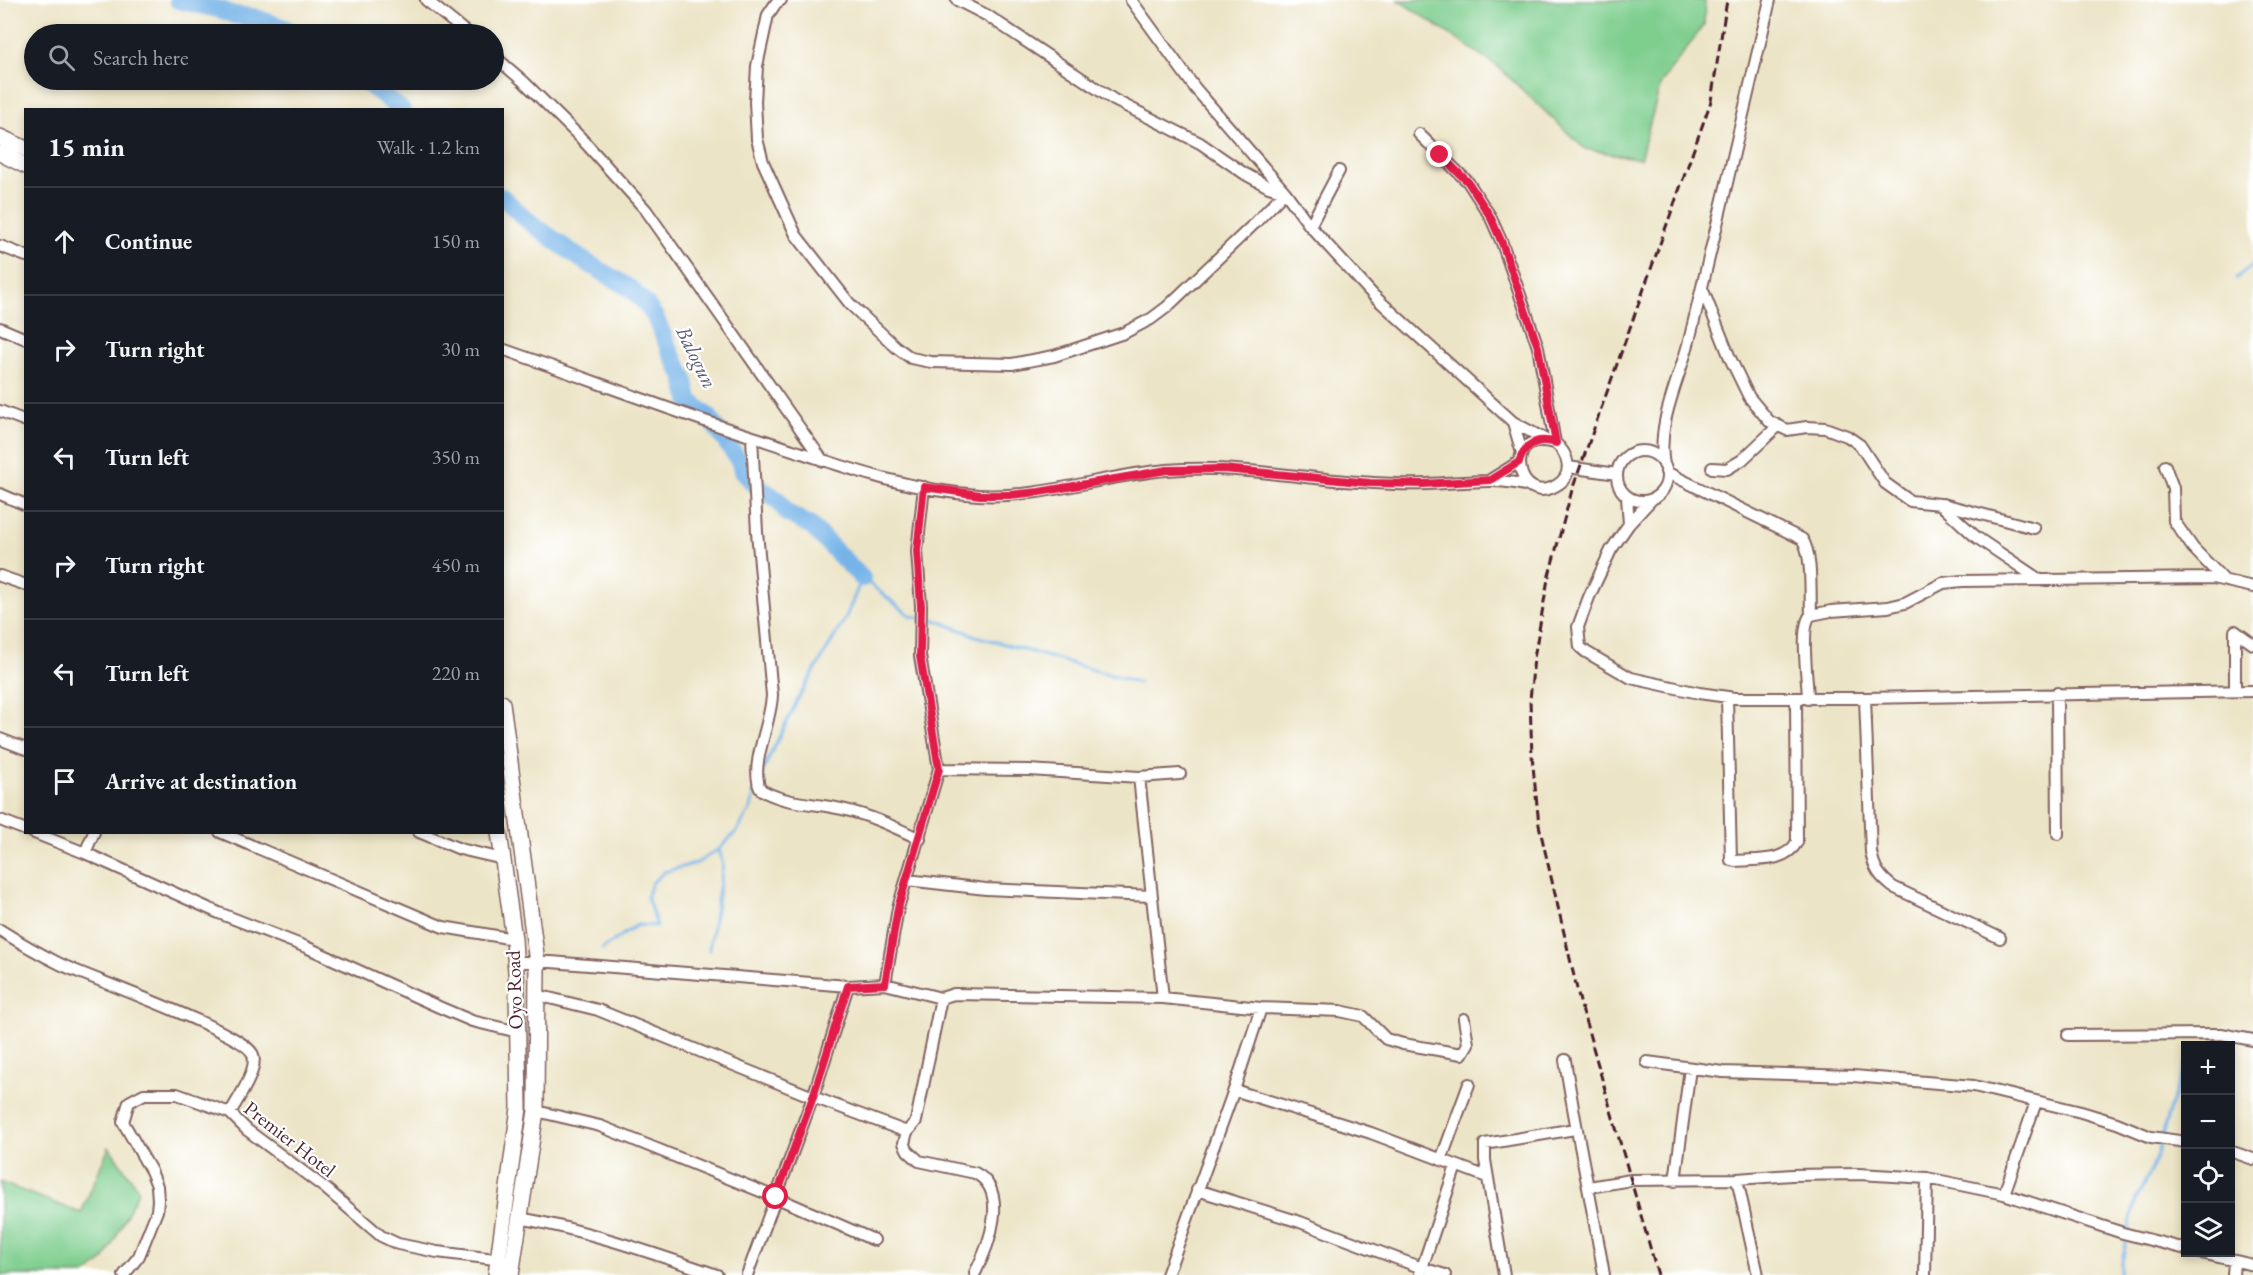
<!DOCTYPE html>
<html lang="en">
<head>
<meta charset="utf-8">
<style>
  :root { --surface:#171b24; --page:#242831; --text:#f1f3f6; --muted:#9ea1a6; --line:#363941 }
  body { margin:0; font-family:"EB Garamond",serif; background:var(--page); color:var(--text) }
  .controls { position:absolute; right:18px; bottom:18px; display:grid; overflow:hidden; border-radius:0px; box-shadow:0 3px 9px #0003 }
  .controls button { width:54px; height:54px; display:grid; place-items:center; padding:0; border:0; border-bottom:2px solid var(--line); background:var(--surface); color:var(--text); font:30px sans-serif }
  .stop { position:absolute; width:18px; height:18px; margin:-14px; border:4px solid #e11d48; border-radius:50%; background:#fff }
  .stop.end { background:#e11d48; border-color:#fff; box-shadow:0 2px 6px #0008 }
  .list { margin:0; padding:0; list-style:none }
  h2 { display:flex; justify-content:space-between; align-items:center; height:78px; margin:0; padding:0 24px; font-size:26px }
  h2 small { font-size:20px; font-weight:400; color:var(--muted) }
  .list li { display:grid; grid-template-columns:39px 1fr auto; gap:18px; align-items:center; box-sizing:border-box; height:108px; padding:0 24px; border-top:2px solid var(--line) }
  .list b { display:block; font-size:22px; white-space:nowrap }
  .list em { font-size:20px; font-style:normal; color:var(--muted) }
  .icon { flex:none; width:33px; height:33px; fill:none; stroke:currentColor; stroke-width:2; stroke-linecap:round; stroke-linejoin:round }
  .map { position:relative; flex:none; width:2253px; height:1275px; overflow:hidden }
  .search { position:absolute; background:var(--surface); box-shadow:0 3px 9px #0003; left:24px; top:24px; width:480px; height:66px; display:flex; align-items:center; gap:15px; box-sizing:border-box; padding:0 21px; border-radius:33px; color:var(--muted); font-size:22px }
  .panel { position:absolute; background:var(--surface); box-shadow:0 3px 9px #0003; left:24px; top:108px; width:480px; height:726px; border-radius:0px }
  .map>svg:first-child { display:block }
</style>
</head>
<body>
<div class="map">
<svg width="2253" height="1275" viewBox="0 0 2253 1275">
  <rect width="100%" height="100%" fill="#fff"/>
  <filter id="ink" filterUnits="userSpaceOnUse"><feTurbulence type="fractalNoise" baseFrequency=".0167" numOctaves="2"/><feDisplacementMap in="SourceGraphic" scale="12" xChannelSelector="R" yChannelSelector="G"/><feConvolveMatrix kernelMatrix="1 2 1 2 8 2 1 2 1" color-interpolation-filters="sRGB"/></filter>
  <filter id="wash" filterUnits="userSpaceOnUse"><feTurbulence type="fractalNoise" baseFrequency=".008" numOctaves="4" result="noise"/><feDisplacementMap in="SourceGraphic" scale="24" xChannelSelector="R" yChannelSelector="G"/><feGaussianBlur stdDeviation="1.35" result="paint"/><feColorMatrix in="noise" values="0 0 0 0 0 0 0 0 0 0 0 0 0 0 0 0 0 1.4 0 .05"/><feComposite in="paint" operator="in"/></filter>
  <g filter="url(#wash)">
    <rect width="100%" height="100%" fill="#ece4c6"/>
    <path fill="#7ece8e" stroke="#64765c" stroke-width="1.5" d="M1398 0H1705L1704 25 1661 83 1640 159 1585 149 1497 66Z
      M109 1147 139 1190 105 1259 85 1275H0V1182L81 1213Z"/>
    <g fill="none" stroke-linecap="round" stroke-linejoin="round">
      <path stroke="#75b3e8" stroke-width="3" d="M2236 278 2253 265
        M761 774 798 699 846 617 862 578 911 616 936 620 976 636 1139 683
        M602 949 637 925 657 926 647 897 652 883 664 872 697 863 719 849 737 831 751 808 756 785
        M709 950 723 865 719 849
        M2119 1275 2135 1202 2155 1161 2171 1104 2186 1064"/>
      <path stroke="#75b3e8" stroke-width="18" d="M178 0 222 10 234 15 253 17 285 28 294 34
        M363 80 402 110
        M502 197 527 220 578 257 631 289 645 303 655 317 672 355 684 377 689 400 709 417 739 461 743 471 754 484 778 500 787 513 811 526 862 578"/>
    </g>
  </g>
  <g filter="url(#ink)">
    <g fill="none" stroke-linecap="round" stroke-linejoin="round">
      <g stroke="#836461" stroke-width="14">
        <path id="street" d="M426 0 468 34
          M781 0 776 3 768 15 757 66 755 102 757 139 763 162 796 235 850 304 896 347 911 358 931 362 1012 364 1054 356 1124 333 1151 319 1167 307 1254 224 1285 192 1195 88 1131 0
          M957 0 988 16 1114 100 1200 143 1245 174 1269 187 1285 192 1310 226 1374 296 1513 422 1546 440
          M494 56 523 81 580 137 646 210 823 461
          M1419 134 1468 182 1490 216 1502 243 1538 347 1555 443C1569 454 1574 475 1557 485 1516 510 1501 427 1555 443
          M1310 226 1339 171
          M0 246 26 256
          M1702 288 1730 358 1749 397 1769 421 1787 430 1807 427 1825 428 1847 436 1860 445 1885 483 1910 501 1940 504 1976 537 2040 580
          M0 328 26 339
          M502 349C586 378 668 410 753 437 826 460 900 490 978 495 1042 499 1104 475 1167 470 1237 464 1305 480 1374 483 1391 484 1409 485 1427 484 1462 483 1498 476 1532 487
          M0 411 26 421
          M1513 422 1522 453
          M752 437 757 532 772 695C771 722 753 758 758 781 758 786 760 790 765 792 790 805 820 803 846 810 872 816 896 828 920 839
          M1617 476a25 25 0 1 1 50 0a25 25 0 1 1-50 0Z
          M1664 465C1656 422 1680 379 1690 337 1717 225 1744 112 1770 0
          M2165 466 2173 488 2174 521 2193 548 2224 580
          M1568 467 1617 474
          M1712 468 1727 469 1742 460 1778 426
          M1666 472 1802 539C1813 554 1810 596 1811 615
          M1490 480 1519 462
          M0 494 26 505
          M1627 497 1629 524
          M1652 499 1629 524 1611 550 1589 597 1578 627 1580 647 1586 652 1631 678 1699 693 1735 698H1865L2253 691
          M1943 504 2034 528
          M0 576 26 585
          M2235 691V631L2253 644
          M2057 693 2058 834
          M1727 697 1731 860 1736 861C1757 859 1785 863 1797 842L1796 698
          M1865 698 1871 852C1874 869 1880 877 1893 887L2000 938
          M1808 699C1808 682 1799 625 1811 615L1831 611 1888 607 1905 603 1943 583 1962 581 2213 578 2253 587
          M0 739 26 749
          M939 769 1029 770 1139 777 1180 774
          M1139 777 1163 998
          M0 820 26 830
          M32 832 85 853 219 913 306 947 439 1007 472 1021 518 1032
          M220 832 443 927 514 939
          M419 832 460 849 503 859
          M85 853 94 832
          M907 880 986 889 1152 896
          M0 930C19 942 40 954 60 964 89 978 247 1033 253 1055 258 1071 237 1100 230 1113
          M515 962H551L848 986 885 984 941 998 954 994 1163 998 1261 1008 1340 1011 1363 1016 1386 1039 1403 1044 1462 1054 1468 1044 1464 1019
          M885 984 898 908 939 769 920 656 921 606 917 551 924 487
          M537 995 598 1010 813 1097 907 1132
          M941 998 916 1121 907 1132 904 1143 908 1151 919 1161 975 1173C1010 1191 989 1246 975 1273
          M2068 1035 2221 1034 2253 1040
          M1565 1060C1576 1132 1592 1203 1604 1275
          M1647 1062 1723 1072 1853 1076 1974 1086 2081 1112 2117 1123 2151 1137 2186 1142
          M1234 1090 1371 1133 1487 1177
          M536 1111 600 1126 775 1197 874 1240
          M2230 1151 2253 1159
          M1441 1160 1469 1084
          M1737 1179 1758 1275
          M1675 1181 1690 1068
          M1589 1187 1631 1180 1737 1179 1792 1175 1859 1174 1927 1178 2004 1194 2123 1233 2186 1249
          M1197 1190 1300 1222 1422 1268 1445 1275
          M2004 1194 2036 1102
          M519 1218C587 1230 652 1253 717 1275
          M2197 1252 2253 1265
          M1420 1274 1456 1166
          M124 1275 139 1256 157 1211 158 1200 157 1186 151 1171 123 1122 129 1102 144 1094H177L230 1113 247 1130 325 1188 381 1236 398 1244 437 1252 503 1260
          M747 1275 813 1097 848 986
          M1167 1275 1234 1090 1261 1008
          M1504 1275 1485 1160V1144L1575 1129
          M1925 1275 1927 1178
          M2233 1275 2234 1262"/>
      </g>
      <g stroke="#836461" stroke-width="18">
        <path id="primary" d="M0 137 26 149
          M0 153 26 166
          M502 703 537 962 536 1111 511 1275
          M496 1275 519 1108 517 990 514 939 499 832"/>
      </g>
      <use href="#street" stroke="#fff" stroke-width="10"/>
      <use href="#primary" stroke="#fff" stroke-width="15"/>
      <path stroke="#4a1f2b" stroke-width="3" stroke-dasharray="9 4.5" stroke-linecap="butt" d="M1658 1275 1580 1002 1539 825 1532 756 1530 700 1534 658 1548 579 1572 490 1711 101 1727 0"/>
    </g>
  </g>
  <g fill="none" stroke-linecap="round" stroke-linejoin="round" filter="url(#ink)">
    <path stroke="#e11d48" stroke-width="8" d="M776 1197 813 1097 848 986 885 984 898 908 939 769 920 656 921 606 917 551 924 487 980 495H1009L1039 492 1167 470 1224 469 1370 483 1423 484 1490 480 1519 462C1525 444 1537 437 1556 443L1538 347 1502 243 1490 216 1468 182 1440 155"/>
  </g>
  <g text-anchor="middle" dominant-baseline="central" stroke-width="4.5" stroke-linejoin="round" paint-order="stroke">
    <g font-size="20" fill="#4a1f2b" stroke="#fff">
      <text transform="translate(514 990) rotate(-92)">Oyo Road</text>
      <text transform="translate(290 1139) rotate(38)">Premier Hotel</text>
    </g>
    <g font-size="21" font-style="italic" fill="#5b5a77" stroke="#fff">
      <text transform="translate(697 357) rotate(64)">Balogun</text>
    </g>
  </g>
</svg>
<div class="controls">
<button>+</button>
<button>−</button>
<button><svg class="icon" aria-label="locate" viewBox="0 0 24 24"><circle cx="12" cy="12" r="6"/><path d="M12 2v4M12 18v4M2 12h4M18 12h4"/></svg></button>
<button><svg class="icon" aria-label="layers" viewBox="0 0 24 24"><path d="M12 4l9 5-9 5-9-5zM3 14l9 5 9-5"/></svg></button>
</div>
<div class="stop" style="left:776px;top:1197px"></div>
<div class="stop end" style="left:1440px;top:155px"></div>
<div class="search"><svg class="icon" aria-label="search" viewBox="0 0 24 24"><circle cx="10" cy="10" r="6"/><path d="M15 15l6 6"/></svg>Search here</div>
<section class="panel">
<h2>15 min<small>Walk · 1.2 km</small></h2>
<ul class="list">
<li><svg class="icon" aria-label="ahead" viewBox="0 0 24 24"><path d="M12 20V5M6 11l6-6 6 6"/></svg><div><b>Continue</b></div><em>150 m</em></li>
<li><svg class="icon" aria-label="right" viewBox="0 0 24 24"><path d="M7 20v-9h11M14 6l5 5-5 5"/></svg><div><b>Turn right</b></div><em>30 m</em></li>
<li><svg class="icon" aria-label="left" viewBox="0 0 24 24"><path d="M17 20v-9H6M10 6l-5 5 5 5"/></svg><div><b>Turn left</b></div><em>350 m</em></li>
<li><svg class="icon" aria-label="right" viewBox="0 0 24 24"><path d="M7 20v-9h11M14 6l5 5-5 5"/></svg><div><b>Turn right</b></div><em>450 m</em></li>
<li><svg class="icon" aria-label="left" viewBox="0 0 24 24"><path d="M17 20v-9H6M10 6l-5 5 5 5"/></svg><div><b>Turn left</b></div><em>220 m</em></li>
<li><svg class="icon" aria-label="arrive" viewBox="0 0 24 24"><path d="M6 21V4h12l-3 4 3 4H6"/></svg><div><b>Arrive at destination</b></div></li>
</ul>
</section>
</div>
</body>
</html>
